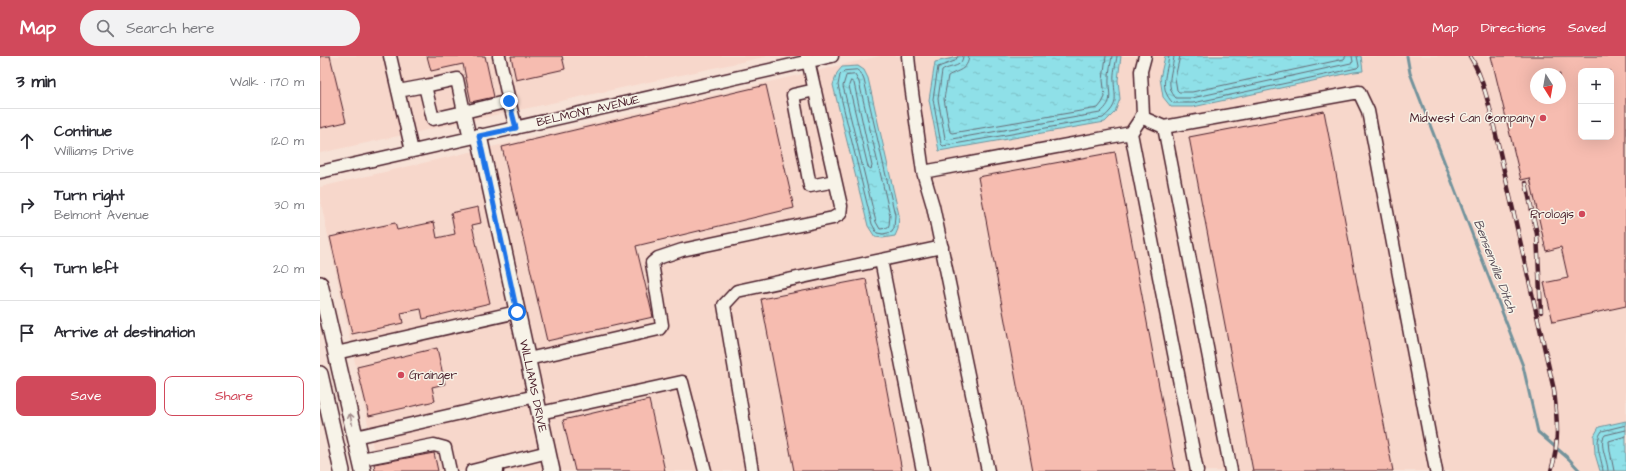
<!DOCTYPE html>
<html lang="en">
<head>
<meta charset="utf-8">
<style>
  :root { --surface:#fff; --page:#f2f2f3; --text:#2b2b33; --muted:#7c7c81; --line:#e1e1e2; --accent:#d1495b }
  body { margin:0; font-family:"Architects Daughter",sans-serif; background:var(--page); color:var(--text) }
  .controls { position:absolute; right:12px; top:12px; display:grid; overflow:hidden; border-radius:8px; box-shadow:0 4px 16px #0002 }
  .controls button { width:36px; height:36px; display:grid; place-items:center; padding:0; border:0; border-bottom:1px solid var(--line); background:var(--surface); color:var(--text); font:20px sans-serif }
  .compass { position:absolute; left:1210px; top:12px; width:36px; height:36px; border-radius:50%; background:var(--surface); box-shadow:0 4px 16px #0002; rotate:169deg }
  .stop { position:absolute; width:12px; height:12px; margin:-9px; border:3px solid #1a73e8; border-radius:50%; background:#fff }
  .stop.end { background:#1a73e8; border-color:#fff; box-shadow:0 1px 4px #0008 }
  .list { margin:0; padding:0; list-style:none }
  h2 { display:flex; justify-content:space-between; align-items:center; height:52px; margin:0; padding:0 16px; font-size:17px }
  h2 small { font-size:13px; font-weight:400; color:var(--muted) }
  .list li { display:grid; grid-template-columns:26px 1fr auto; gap:12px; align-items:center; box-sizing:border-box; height:64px; padding:0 16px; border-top:1px solid var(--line) }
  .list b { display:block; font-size:15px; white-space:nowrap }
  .list p { margin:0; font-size:13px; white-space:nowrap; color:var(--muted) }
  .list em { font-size:13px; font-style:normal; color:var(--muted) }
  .actions { display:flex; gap:8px; padding:12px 16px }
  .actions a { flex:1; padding:9px 0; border:1px solid var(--accent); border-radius:8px; text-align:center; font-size:14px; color:var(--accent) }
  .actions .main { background:var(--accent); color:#fff }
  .icon { flex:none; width:22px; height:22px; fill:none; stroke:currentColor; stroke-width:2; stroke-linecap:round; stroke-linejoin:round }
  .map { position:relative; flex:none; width:1306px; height:415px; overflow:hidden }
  header { display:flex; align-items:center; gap:24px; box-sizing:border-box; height:56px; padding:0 20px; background:var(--accent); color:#fff }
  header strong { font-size:19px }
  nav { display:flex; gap:22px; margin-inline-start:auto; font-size:14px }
  .search { width:280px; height:36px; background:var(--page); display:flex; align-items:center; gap:10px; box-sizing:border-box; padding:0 14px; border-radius:22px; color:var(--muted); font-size:15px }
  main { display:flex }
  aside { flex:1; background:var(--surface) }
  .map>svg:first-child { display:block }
</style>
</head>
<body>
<header>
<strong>Map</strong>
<div class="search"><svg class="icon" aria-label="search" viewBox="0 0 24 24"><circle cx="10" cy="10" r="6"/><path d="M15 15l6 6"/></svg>Search here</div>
<nav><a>Map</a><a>Directions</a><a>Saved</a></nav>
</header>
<main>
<aside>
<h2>3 min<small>Walk · 170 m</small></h2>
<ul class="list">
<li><svg class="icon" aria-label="ahead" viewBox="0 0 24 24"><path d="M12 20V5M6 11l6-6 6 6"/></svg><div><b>Continue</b><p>Williams Drive</p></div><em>120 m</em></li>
<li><svg class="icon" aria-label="right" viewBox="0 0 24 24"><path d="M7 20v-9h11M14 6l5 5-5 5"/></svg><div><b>Turn right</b><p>Belmont Avenue</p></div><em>30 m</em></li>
<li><svg class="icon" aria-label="left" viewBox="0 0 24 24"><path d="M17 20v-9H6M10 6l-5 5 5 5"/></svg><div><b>Turn left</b></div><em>20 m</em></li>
<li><svg class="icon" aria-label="arrive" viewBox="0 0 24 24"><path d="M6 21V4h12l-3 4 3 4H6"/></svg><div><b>Arrive at destination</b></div></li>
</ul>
<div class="actions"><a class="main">Save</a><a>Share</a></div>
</aside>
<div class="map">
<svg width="1306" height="415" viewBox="0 0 1306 415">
  <defs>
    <pattern id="water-ripples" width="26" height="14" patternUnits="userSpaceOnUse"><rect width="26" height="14" fill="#8fe0e8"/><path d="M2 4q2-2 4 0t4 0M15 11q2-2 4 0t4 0" fill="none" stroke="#7dc0c7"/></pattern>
  </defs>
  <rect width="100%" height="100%" fill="#f7e2d7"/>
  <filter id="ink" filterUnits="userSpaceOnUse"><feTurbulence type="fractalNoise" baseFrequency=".025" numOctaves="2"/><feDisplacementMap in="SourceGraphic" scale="8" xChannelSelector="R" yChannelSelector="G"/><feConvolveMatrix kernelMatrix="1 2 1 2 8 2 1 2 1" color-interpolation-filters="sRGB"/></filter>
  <g filter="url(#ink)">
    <path fill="#f7d7cb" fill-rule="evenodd" d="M0 0H449L0 97Z
      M560 0H1306V415H58L0 142V131ZM1261 15H1291V81H1261ZM1216 18H1240V42H1216Z"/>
    <path fill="url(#water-ripples)" stroke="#73939c" d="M642 0H801L798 24 800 43 795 56 785 66 619 95 609 44 615 6Z
      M845 0H1041L1043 15 1034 16 873 51H851L843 41 840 22Z
      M538 10 544 14 548 22 579 159 578 173 575 180 563 182 555 181 548 170 513 29 517 17 522 11Z
      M1306 365V415H1280L1275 398 1274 380 1279 371Z"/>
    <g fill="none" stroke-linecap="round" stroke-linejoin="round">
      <path stroke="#666c77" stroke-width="1" d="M638 0 635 5 618 11 613 43 621 88 623 90 783 62C799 48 795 44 794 25 793 17 796 8 797 0
        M643 0C642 13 630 9 622 15L618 43 625 82 627 84 780 57C795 44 788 39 789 22 789 15 791 7 792 0
        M649 0C648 15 637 14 628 20L624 43 630 76 632 77 778 52 782 47 785 41 783 24 786 0
        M849 0C847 18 838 32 853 47H873L1037 12 1039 10 1037 0
        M854 0C853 14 844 30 856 42H872L1031 7 1033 6 1032 0
        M860 0 855 22 857 34 859 36H872L1024 3 1026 0
        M537 14 541 17 544 24 575 159 574 172 572 176 563 178 557 177 552 168 518 29 520 19 524 15Z
        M535 19 539 26 570 159 569 170 568 172 560 173 556 166 523 30 526 20Z
        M531 25 534 27 552 110 551 113 548 111 529 30Z
        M1283 415C1282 402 1273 387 1282 375L1306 369
        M1288 415C1288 404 1278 388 1285 379L1306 374
        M1294 415 1290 395 1289 385 1306 380"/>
      <path stroke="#73939c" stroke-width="3" d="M1087 0 1090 17 1203 310 1218 376 1249 403 1260 415"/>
    </g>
    <path fill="#f6bcb0" stroke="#4a1f2b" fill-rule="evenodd" d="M0 0H10L26 66 0 72Z
      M107 0H165L174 41 151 46 143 8 111 15Z
      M191 0H242L245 13 196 24Z
      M1171 0H1306V250L1233 266 1224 227 1248 222 1241 191 1226 195 1210 122 1201 124ZM1261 15H1291V81H1261ZM1216 18H1240V42H1216Z
      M446 29 474 152 316 190 333 261 227 285 182 91Z
      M1004 55 1073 415H933L869 81Z
      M795 96 855 415H713L658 121Z
      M158 151 161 167 152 169 170 247 103 263 101 253 81 257 83 267 32 278 10 181 75 167 77 174 114 166 117 182 135 178 131 157Z
      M546 223 582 415H474L441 243Z
      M117 292 125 328 112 331 115 345 49 360 37 311Z
      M329 344 345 415H255L243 364Z
      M114 397 118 415H55L54 408Z"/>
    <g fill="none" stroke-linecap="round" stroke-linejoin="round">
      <g stroke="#4a1f2b" stroke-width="15">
        <path id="minor" d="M70 0 92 95
          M588 0 591 29 603 116 613 150 668 415
          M105 30 137 23 144 56 189 45 179 0
          M495 34 473 39 490 130 515 125
          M78 35 105 30 113 63 144 56 150 82
          M189 45 196 72
          M821 61 844 71 1039 36 1048 55 1116 415
          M844 71 911 415
          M811 77 823 59 821 15 825 0
          M0 116 512 0
          M603 116 811 77 877 415
          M561 204 603 415
          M16 297 197 256
          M208 303 339 273 342 269 332 207 338 202 362 194 513 162 520 158 521 150 487 0
          M220 357 362 326 385 415
          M35 381 216 340
          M41 403 114 389 125 392 130 415
          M152 415 176 409
          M177 415 176 409 228 396
          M432 415 404 249 417 235 622 191"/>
      </g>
      <g stroke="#4a1f2b" stroke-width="18">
        <path id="major" d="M159 80 232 415
          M0 228 43 415
          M0 318 22 415"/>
      </g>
      <use href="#minor" stroke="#f7f3e8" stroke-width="12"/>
      <use href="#major" stroke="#f7f3e8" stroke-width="15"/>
      <g stroke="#4a1f2b" stroke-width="4.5">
        <path id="rail" d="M1150 0C1160 16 1165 35 1170 53L1234 334C1237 363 1240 386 1231 415
          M1206 127 1217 178 1221 256"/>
      </g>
      <use href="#rail" stroke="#f7f3e8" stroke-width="3" stroke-dasharray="9" stroke-linecap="butt"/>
    </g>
    <defs><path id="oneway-shaft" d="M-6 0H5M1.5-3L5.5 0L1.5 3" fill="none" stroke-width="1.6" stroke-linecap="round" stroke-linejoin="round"/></defs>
    <use stroke="#a0898a" href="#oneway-shaft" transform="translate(31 363) rotate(-103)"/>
  </g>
  <g fill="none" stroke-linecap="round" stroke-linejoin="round" filter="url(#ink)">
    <path stroke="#1a73e8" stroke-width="5" d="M189 45 196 72 159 80 197 256"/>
  </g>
  <g fill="#d1495b" stroke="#f7f3e8" stroke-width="1.5">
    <circle cx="1223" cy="62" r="4"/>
    <circle cx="1262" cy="158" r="4"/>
    <circle cx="81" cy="319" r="4"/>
  </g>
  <g text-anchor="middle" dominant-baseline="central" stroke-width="3" stroke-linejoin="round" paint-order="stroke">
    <g font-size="12" fill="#4a1f2b" stroke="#f7f3e8">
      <text transform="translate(268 55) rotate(-13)">BELMONT AVENUE</text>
      <text transform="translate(213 330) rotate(78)">WILLIAMS DRIVE</text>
    </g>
    <g font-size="12" fill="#4a1f2b" stroke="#f7f3e8" text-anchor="end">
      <text x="1215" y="62">Midwest Can Company</text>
      <text x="1254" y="158">Prologis</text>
      <text x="89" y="319" text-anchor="start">Grainger</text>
    </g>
    <g font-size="13" font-style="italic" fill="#5b4f5a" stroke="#f7f3e8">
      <text transform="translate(1175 210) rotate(69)">Bensenville Ditch</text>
    </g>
  </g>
</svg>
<div class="controls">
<button>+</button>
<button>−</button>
</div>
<svg class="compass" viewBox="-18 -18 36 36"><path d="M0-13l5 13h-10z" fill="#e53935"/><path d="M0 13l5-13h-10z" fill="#7c7c81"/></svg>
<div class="stop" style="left:197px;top:256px"></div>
<div class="stop end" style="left:189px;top:45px"></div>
</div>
</main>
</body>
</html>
